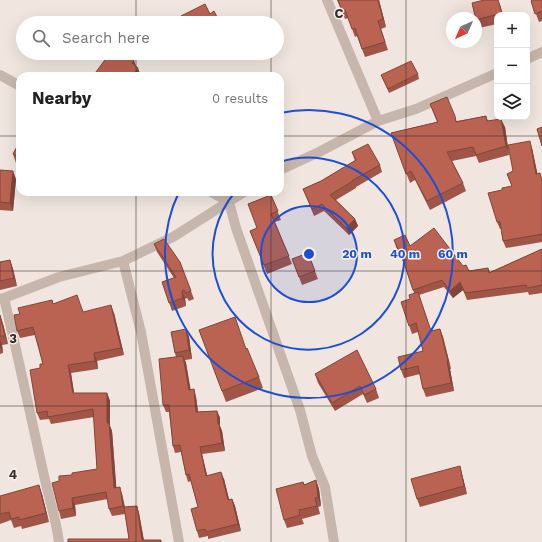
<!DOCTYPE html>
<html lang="en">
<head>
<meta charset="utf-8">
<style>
  :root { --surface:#fff; --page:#f2f2f2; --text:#222; --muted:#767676; --line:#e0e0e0 }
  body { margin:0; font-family:"Work Sans",sans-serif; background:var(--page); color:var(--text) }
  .controls { position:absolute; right:12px; top:12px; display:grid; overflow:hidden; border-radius:8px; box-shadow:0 4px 16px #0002 }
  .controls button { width:36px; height:36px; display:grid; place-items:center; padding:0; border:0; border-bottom:1px solid var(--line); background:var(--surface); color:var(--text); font:20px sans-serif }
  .compass { position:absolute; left:446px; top:12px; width:36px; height:36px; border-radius:50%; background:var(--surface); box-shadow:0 4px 16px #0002; rotate:225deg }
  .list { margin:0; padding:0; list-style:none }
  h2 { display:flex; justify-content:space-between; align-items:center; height:52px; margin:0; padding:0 16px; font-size:17px }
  h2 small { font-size:13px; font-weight:400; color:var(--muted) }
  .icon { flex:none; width:22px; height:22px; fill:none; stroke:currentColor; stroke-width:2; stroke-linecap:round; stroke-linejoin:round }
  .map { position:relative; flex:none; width:542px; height:542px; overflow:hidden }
  .search { position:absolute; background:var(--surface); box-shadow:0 4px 16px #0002; left:16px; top:16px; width:268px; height:44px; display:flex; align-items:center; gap:10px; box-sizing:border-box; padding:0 14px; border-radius:22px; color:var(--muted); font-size:15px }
  .panel { position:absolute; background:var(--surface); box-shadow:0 4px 16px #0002; left:16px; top:72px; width:268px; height:124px; border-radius:12px }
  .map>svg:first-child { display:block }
</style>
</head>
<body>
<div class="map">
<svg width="542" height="542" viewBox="0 0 542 542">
  <rect width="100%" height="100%" fill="#f0e6df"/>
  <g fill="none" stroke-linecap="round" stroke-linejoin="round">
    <path stroke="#c7b6ac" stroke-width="10" d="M327 0 378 121
      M527 59 542 52
      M0 75 20 86
      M280 170 319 152 378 121 416 109 497 73
      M211 192 229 202 236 228 300 410 312 456 325 487 334 542
      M123 261 141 332 179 542
      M4 298C18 356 30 413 43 471 48 495 56 518 59 542
      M0 299 4 298 59 277 123 261 173 237 244 192"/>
  </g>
  <path fill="#a05547" d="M337 0H379L386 27 381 29 388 50 365 57 357 36 355 37 348 18 345 19Z
    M542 0V21L539 22 531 1Z
    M500 5 503 15H497V24L479 28 476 20Z
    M418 74 419 79 389 93 381 75Z
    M430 104 457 121 486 116 488 121 505 127 509 155 479 163 476 156 452 161 463 183 466 191 430 210 415 180 410 183 391 133 437 122Z
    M20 141V168L17 166 13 154Z
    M532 148 537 173 542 179V242L506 248 503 241 501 229H500L497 222 502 190 512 186 507 174 513 171Z
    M352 152 380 165 382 172 356 187V188L336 200 355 219 358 226 349 235 324 211 314 216 303 189 321 181 355 161Z
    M0 170 16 179 13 211 0 210Z
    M271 195 281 220 275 222 292 264 267 274 250 231 257 228Z
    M394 240 463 266 469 271 488 268 490 272 542 249V293L529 295 528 292 467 300 463 290 453 298 444 287 419 295 431 331 440 329 443 337 451 369H450L454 391 426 397 423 389 420 374 404 378 401 370 423 351 418 332 412 334 401 302 410 299 414 293 405 266 396 247Z
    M154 244 180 262 194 299 189 301 187 298 185 299 186 306 172 311 162 282 174 278 157 252Z
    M308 253 318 279 302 285 292 259Z
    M10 260 13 269 17 286 0 290V262Z
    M52 300 53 303 83 312 114 313 124 355 97 361 98 369 71 373 74 393H107L110 401V426L112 431 116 487 122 494 125 507 137 506 139 513 144 540 129 539 125 514 112 516 109 509 108 499 75 505 76 516 61 519 59 511V481L72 475 97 469 94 417 51 424 49 419 40 420 37 413 40 368 43 364 35 335 20 338 17 331 20 314Z
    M0 315 3 324 8 344 2 345 3 353 0 354Z
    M186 329 189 337 192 359 185 360 186 363 190 390 194 389 196 397 198 412 217 411 220 418V426L222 431 225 451 202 454 207 476 224 479 229 500 232 499 235 506 241 531 208 539V536L199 538 197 531 198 507 191 481 188 482 186 475 181 452 175 453 173 446 169 412H166L163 405 176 357 175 353Z
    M199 330 246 348 259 377 263 388 226 402Z
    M315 374 376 389 379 398 367 403 363 394 335 411 318 383Z
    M460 466 467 494 420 507 417 499Z
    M316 480 319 489 321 506 318 507 320 514 302 519 304 524 287 528 284 520 303 482 305 485Z
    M42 494 49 522 22 529 21 526 14 528 11 520 0 524V496Z"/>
  <path fill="#82453a" d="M378 0H379L386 27 383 19Z
    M498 0 500 5 503 15H502V13Z
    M134 60 137 70 138 68 141 76H133L132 63Z
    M501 119 505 127 509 155 506 146Z
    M530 141 532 148 539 181 536 174Z
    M13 171 16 179 13 211 10 203Z
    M355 219 358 226 349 235 346 228Z
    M10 260 13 269 17 286 14 278Z
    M460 282 463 290 453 298 450 291Z
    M182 291 185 299 186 306 183 298Z
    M111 305 114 313 124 355 121 348Z
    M0 315 3 324 8 344 5 336Z
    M186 329 189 337 192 359 189 350Z
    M440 329 443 337 451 369 448 361Z
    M0 340 2 345 3 353 0 346Z
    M94 353 97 361 98 369 95 361Z
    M183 356 186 363 192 397 189 390Z
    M447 361 450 369 454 391 451 383Z
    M68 365 71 373 75 400 73 393Z
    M194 389 196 397 199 419 196 412Z
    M107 393 110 401V426L112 431 117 495 114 488 107 423Z
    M217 411 220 418V426L222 431 225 451 222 443 218 424Z
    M200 447 202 454 209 483 206 476Z
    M460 466 467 494 464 486Z
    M221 472 224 479 231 507 228 500Z
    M316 480 319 489 321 506 318 497Z
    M39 485 42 494 49 522 46 513Z
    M120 487 122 494 126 514 123 506Z
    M72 498 75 505 76 516 73 508Z
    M315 498 318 507 320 514 317 506Z
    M232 499 235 506 241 531 238 524Z
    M137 506 139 513 144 542 142 540Z"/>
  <path fill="#ba6353" stroke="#82453a" d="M338 0H378L383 19 378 21 385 42 362 49 355 28 352 29 345 10 342 11Z
    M484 0H498L502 13 476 20 472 3Z
    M532 0H542V11L535 14 531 1Z
    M205 4 210 14 214 11 220 23H184L181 16Z
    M110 53H124L134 60 132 63 138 68 133 76H134H93Z
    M411 61 418 74 388 89 381 75Z
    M447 97 455 116 456 122 486 116 487 121 501 119 506 146 476 155 473 147 447 152 463 183 427 201 411 171 406 174 391 133 438 122 430 104Z
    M542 127V146L537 129Z
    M20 141V158L13 154Z
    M530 141 536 174 540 173 542 180V234L503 241 500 222H497L488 193 502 190V188L512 186 507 174 513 171 508 145Z
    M368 144 380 165 353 180V181L330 195 355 219 346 228 322 204 312 209 303 189 321 181 356 160 352 152Z
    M0 170 13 171 10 203 0 202Z
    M271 195 278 211 271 214 289 256 264 265 250 231 257 228 248 204Z
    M434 228 463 266 466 265 469 271 488 268 489 273 542 249V285L527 288 526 285 465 293 460 282 450 291 442 280 413 290 403 260 394 240 405 235 410 246Z
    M164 239 180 262 191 291 186 293 184 290 182 291 183 298 169 303 162 282 176 277 154 244Z
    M308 253 315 271 299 277 292 259Z
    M10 260 14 278 0 281V262Z
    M418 292 431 331 440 329 448 361H447L451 383 423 389 418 366 401 370 398 357 423 351 416 323 409 326 401 302 410 299 409 295Z
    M77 295 83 312 111 305 121 348 94 353 95 361 68 365 73 393H107V423H109L114 488 120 487 123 506 109 509 106 492 72 498 73 508 59 511 52 483 59 481V476L72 475V473L97 469 93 409 48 417 47 411 37 413 30 370 40 368V364H43L33 327 17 331 14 315 20 314 18 308 52 300 53 304Z
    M0 315 5 336H0Z
    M235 317 246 349 247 348 259 377 222 391 199 330Z
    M186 329 189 350 175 353 171 332Z
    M357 350 376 389 364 395 360 386 332 403 315 374Z
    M183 356 189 390 194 389 196 412 217 411 218 424H219L222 443 200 447 206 476 221 472 228 500 232 499 238 524 206 532 205 529 197 531 191 509 198 507 189 474 186 475 180 445 173 446 169 405H163L159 359Z
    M460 466 464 486 417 499 411 479Z
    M316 480 318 497 315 498 317 506 299 510 300 515 284 520 276 489 303 482 304 485Z
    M39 485 46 513 19 520V517L11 519 9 512 0 514V496Z
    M137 506 142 540H161V542H68V539H129L124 507Z"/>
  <path fill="none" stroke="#362d2a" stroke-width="1" stroke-opacity="0.55" d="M136 0V23M271 0V23M406 0V542M136 53V76M271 53V76M0 136H20M280 136H542M136 192V542M271 192V542M0 271H542M0 406H542"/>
  <circle cx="309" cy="254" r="48" fill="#1d4ed8" fill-opacity=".12"/>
  <g fill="none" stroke="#1d4ed8" stroke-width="2">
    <circle cx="309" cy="254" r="48"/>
    <path d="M280 162A96 96 0 1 1 235 192"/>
    <path d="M280 113A144 144 0 1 1 179 192"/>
  </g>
  <g font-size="13" text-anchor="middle" font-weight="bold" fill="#362d2a" stroke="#f8f1eb" stroke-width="3" stroke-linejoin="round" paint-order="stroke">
    <text x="339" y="18">C</text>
    <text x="13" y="343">3</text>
    <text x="13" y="479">4</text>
  </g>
  <circle cx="309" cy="254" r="6" fill="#1d4ed8" stroke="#f8f1eb" stroke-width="2"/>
  <g font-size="12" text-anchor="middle" font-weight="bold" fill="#1d4ed8" stroke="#f8f1eb" stroke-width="3" stroke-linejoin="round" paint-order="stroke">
    <text x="357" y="258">20 m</text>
    <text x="405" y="258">40 m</text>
    <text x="453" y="258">60 m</text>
  </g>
</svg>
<div class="controls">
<button>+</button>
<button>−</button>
<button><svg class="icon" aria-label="layers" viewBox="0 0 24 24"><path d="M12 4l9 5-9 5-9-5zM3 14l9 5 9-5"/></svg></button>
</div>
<svg class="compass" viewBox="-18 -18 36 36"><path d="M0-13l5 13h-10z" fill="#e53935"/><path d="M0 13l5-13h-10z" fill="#767676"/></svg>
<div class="search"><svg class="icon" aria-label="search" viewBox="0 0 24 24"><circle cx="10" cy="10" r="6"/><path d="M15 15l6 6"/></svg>Search here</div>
<section class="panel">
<h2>Nearby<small>0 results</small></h2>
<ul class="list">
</ul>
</section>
</div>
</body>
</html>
